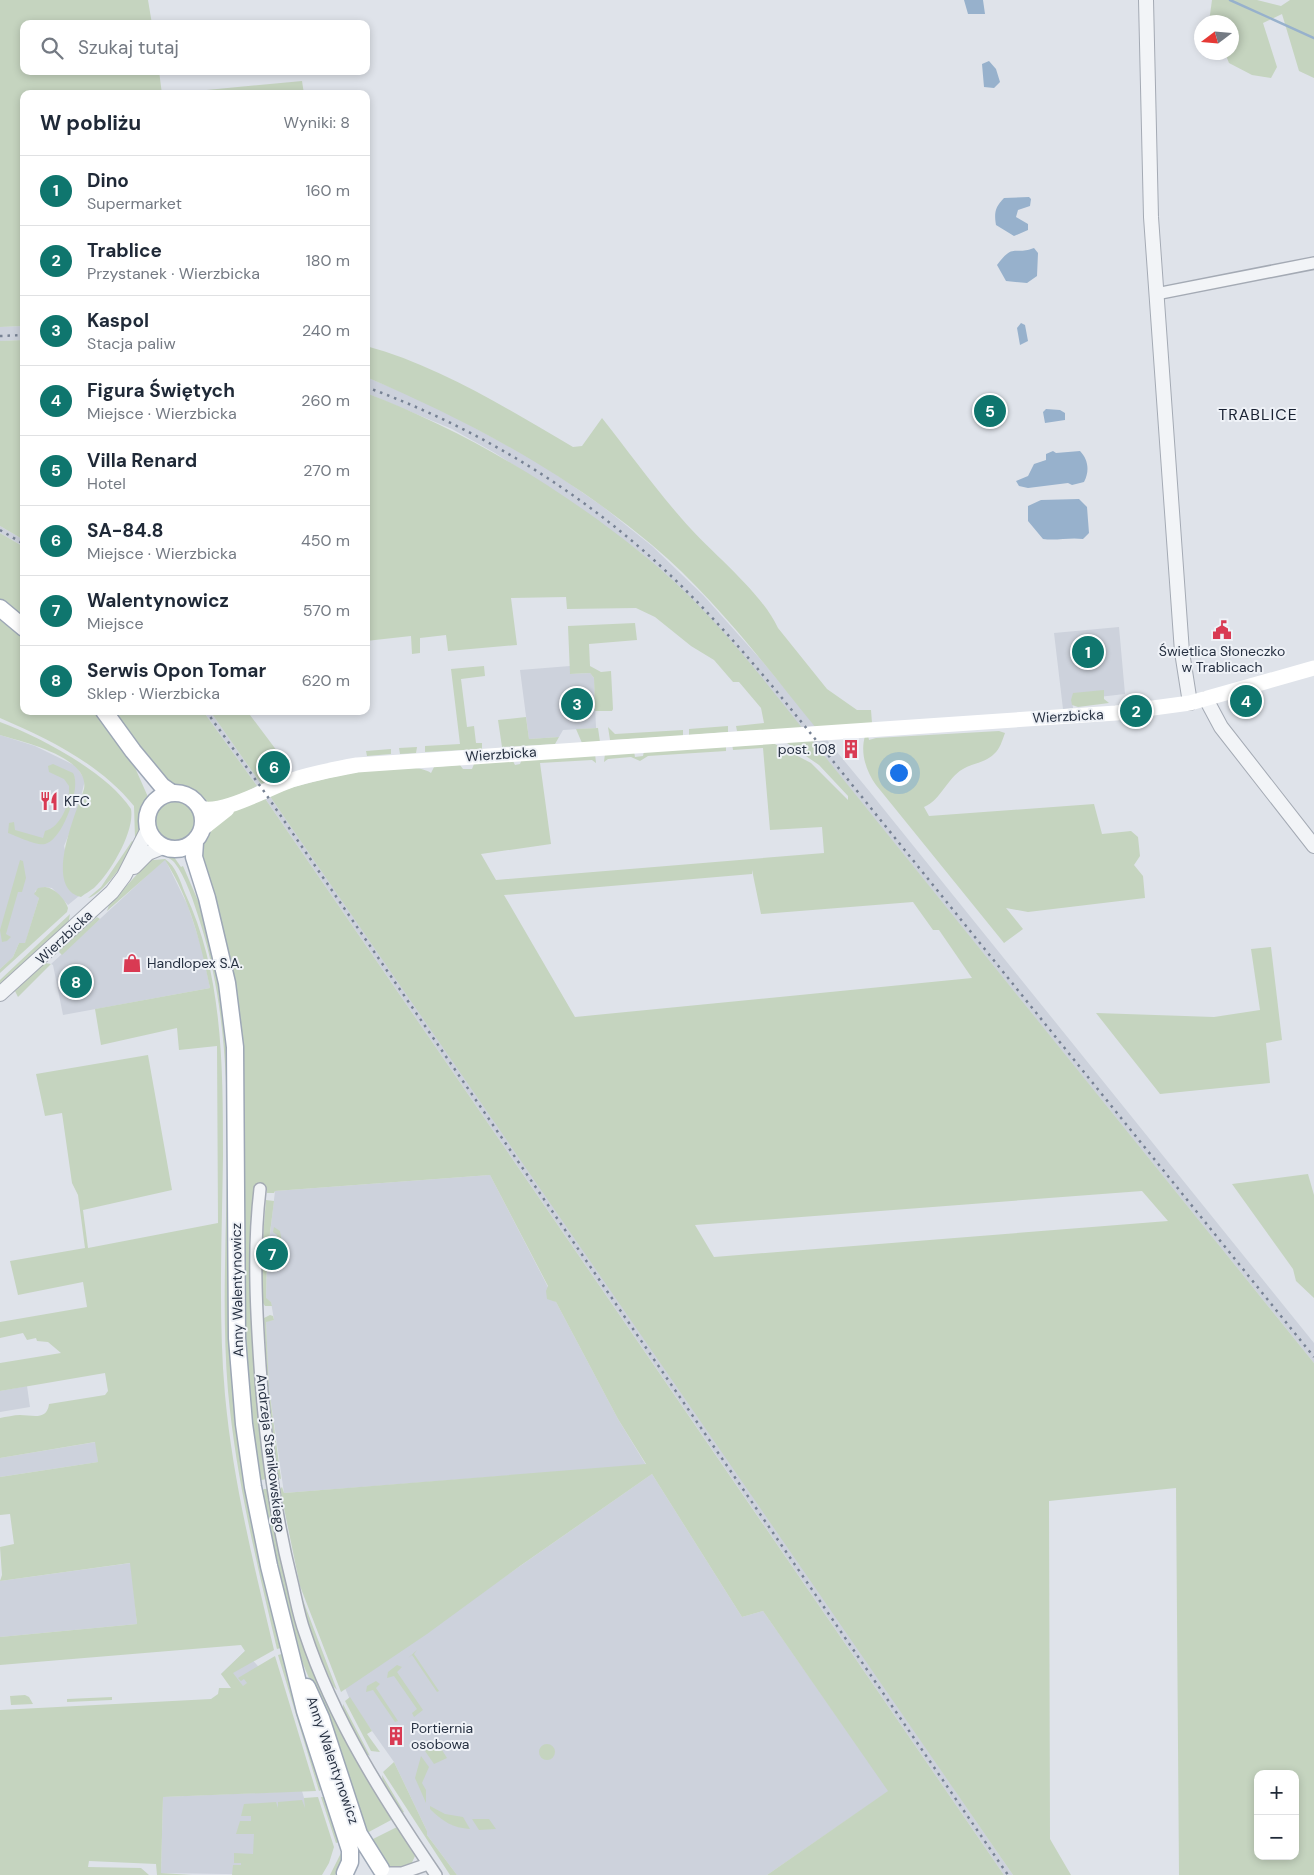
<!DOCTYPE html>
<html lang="pl">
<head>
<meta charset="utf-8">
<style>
  :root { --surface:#fff; --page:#f2f2f3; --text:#1f2937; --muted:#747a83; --line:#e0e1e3; --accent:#0f766e }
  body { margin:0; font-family:"DM Sans",sans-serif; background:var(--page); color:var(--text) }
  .controls { position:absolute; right:15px; bottom:15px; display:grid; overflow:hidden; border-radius:10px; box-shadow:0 2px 8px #0003 }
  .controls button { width:45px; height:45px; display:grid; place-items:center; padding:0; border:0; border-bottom:1px solid var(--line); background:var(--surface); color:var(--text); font:25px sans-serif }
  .compass { position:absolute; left:1194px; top:15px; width:45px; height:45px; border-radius:50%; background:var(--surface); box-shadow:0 2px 8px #0003; rotate:254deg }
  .you { position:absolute; left:898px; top:772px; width:18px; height:18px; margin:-12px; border:4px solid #fff; border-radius:50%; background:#1a73e8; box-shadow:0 0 0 8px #1a73e833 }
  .badge { display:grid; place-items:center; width:32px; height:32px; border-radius:50%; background:var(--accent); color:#fff; font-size:16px; font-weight:700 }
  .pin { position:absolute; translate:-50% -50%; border:2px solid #fff; box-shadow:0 1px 5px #0006 }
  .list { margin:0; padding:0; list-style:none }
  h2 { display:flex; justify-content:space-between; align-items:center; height:65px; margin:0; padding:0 20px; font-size:21px }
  h2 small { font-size:16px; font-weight:400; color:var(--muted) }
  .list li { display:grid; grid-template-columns:32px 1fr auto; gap:15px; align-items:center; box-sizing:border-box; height:70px; padding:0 20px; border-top:1px solid var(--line) }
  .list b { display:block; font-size:19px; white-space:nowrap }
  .list p { margin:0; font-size:16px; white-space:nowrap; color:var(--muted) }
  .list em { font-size:16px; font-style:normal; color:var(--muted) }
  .icon { flex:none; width:28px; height:28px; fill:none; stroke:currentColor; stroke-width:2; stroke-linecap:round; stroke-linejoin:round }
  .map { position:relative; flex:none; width:1314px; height:1875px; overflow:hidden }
  .search { position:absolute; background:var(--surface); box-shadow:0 2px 8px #0003; left:20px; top:20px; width:350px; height:55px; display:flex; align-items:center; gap:12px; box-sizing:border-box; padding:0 18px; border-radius:10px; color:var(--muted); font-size:19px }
  .panel { position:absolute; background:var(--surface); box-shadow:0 2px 8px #0003; left:20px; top:90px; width:350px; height:625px; border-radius:10px }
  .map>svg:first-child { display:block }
</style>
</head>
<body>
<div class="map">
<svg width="1314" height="1875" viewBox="0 0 1314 1875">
  <rect width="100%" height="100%" fill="#dfe3ea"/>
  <path fill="#cdd2dc" d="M24 326V340L0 341V327Z
    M366 377 433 405 541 464 602 506 652 546 703 595 762 661 870 792 1314 1343V1363L795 720 698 607 641 553 566 499 495 453 452 429 366 393Z
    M0 526 24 540V547L0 533Z
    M1119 627 1125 694 1072 700 1073 708 1063 709 1054 633Z
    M570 666 571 674 590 673 594 678 596 728 563 730 559 737 529 739 520 670Z
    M203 711H210L261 784 257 786Z
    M0 735 35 746 76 766 85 780 76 817 64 846 76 895 79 896 68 905 52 888 45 887 35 891 39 898 25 944 19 943 13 957 0 969Z
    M269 795 672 1377 1013 1875H1004L766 1528 264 797Z
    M165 859 188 906 202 949 210 988 63 1015 53 965 51 964Z
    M490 1175 548 1287 550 1298 556 1302 618 1419 646 1465 284 1493 269 1388 266 1321 274 1320 271 1302 266 1299 267 1260 275 1191Z
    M27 1386 30 1407 0 1412V1391Z
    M96 1442 98 1462 0 1477V1458Z
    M652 1474 742 1617 763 1611 889 1791 767 1875H457L427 1835V1831L394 1762 350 1700 345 1688Z
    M131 1563 137 1624 0 1637V1581Z
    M245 1651 268 1678 247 1697 221 1674Z
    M302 1791 304 1798 320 1811 293 1875 161 1873 163 1797Z"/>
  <path fill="#c5d4bf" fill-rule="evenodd" d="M0 0H148L152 24H24V71H159L162 94H24V326L0 327Z
    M1212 0H1257L1281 6 1290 0H1314V78L1299 71 1282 14 1263 23 1277 67 1271 78 1252 75 1229 63 1225 53 1232 52V22H1209Z
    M302 81 304 94H165Z
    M24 340V540L0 526V341Z
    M366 346C440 366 508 409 573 447L582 446 602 418C628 451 654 487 682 519 710 552 761 591 778 628L827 689 857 710H871L872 723 816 728C765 665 714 597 652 545 566 473 469 421 366 377Z
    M366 393C465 431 558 486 641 553 703 602 754 667 803 729L737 731 736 726 764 723 761 708 739 682H733L714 660 691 646 655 617 636 608 567 609 566 597 511 598 517 645 448 651 446 635 420 638V653L412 654 411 636 366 641Z
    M0 533 24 547V619L0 601Z
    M0 616 24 635V711H96L133 763 148 797 144 809 143 831 139 842 135 838 134 806C100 764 49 739 0 718Z
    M635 623 637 640 589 644 590 666 601 672 611 671 613 709 612 711H595L594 678 590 673 570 674 568 626Z
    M484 666 485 676 461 679 467 727 474 726 476 743H482V749L425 752V746L460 744 451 669Z
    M1104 690V699L1109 703 1078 707 1072 705 1071 700 1073 693Z
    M112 711H203L257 786C243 793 217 812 202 802 191 794 186 789 171 787Z
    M210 711H247L289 767V774L261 784Z
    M526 717 529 739 559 737 555 744 502 747 498 720Z
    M0 722C40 737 107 772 131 809 135 831 111 872 94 888 90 891 86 893 81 897 42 888 77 811 84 789 90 757 23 742 0 735Z
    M728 726V732L689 735V729Z
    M608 727 615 734 683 730V736L610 740Z
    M598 728 600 742 582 743 576 729Z
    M999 731 1005 733C1002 741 1000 749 994 754 985 763 973 763 963 769 947 778 941 800 924 807L929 816 1094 804 1102 834 1131 831 1138 837 1140 856 1134 865 1143 876 1145 898 1028 912 1006 908 1023 929 1004 943 876 785C866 771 860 753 865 736L868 735 869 740 876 738Z
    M810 738 1314 1363V1875H1179L1176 1488 1049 1501 1050 1839 1071 1875H1013L269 795C299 784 406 755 431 773L434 767 460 765 463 769H472L474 764 512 759 515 765 520 764 522 759 595 753 596 763 592 760 540 763 551 844 481 854 496 880 824 853 822 827 770 830 763 748 733 750 732 744 771 742 811 763 848 800V796L819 765 784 741ZM752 870 761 914 913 902 933 930H939L972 978 575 1017 504 895 752 874ZM1142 1191 1168 1221 714 1257 695 1225ZM1258 1774H1295V1856H1258Z
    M726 745V751L648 756 640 761 631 757 608 759 604 762 605 753 634 751 635 757 643 756 644 751Z
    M417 747 416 753 400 754 399 748Z
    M391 749V754L367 756 366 751Z
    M53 764 73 773C82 787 62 841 45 844 37 846 16 836 8 833L9 823 14 822 15 830 43 838 45 831C62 826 70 803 69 786L64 779 49 772 48 766Z
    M264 797 1004 1875H767L888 1791 763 1611 742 1617 652 1474 520 1566 427 1634 341 1692 300 1586 280 1489 282 1487 284 1493 646 1464 618 1419 556 1302 547 1299 546 1291 548 1286 490 1175 275 1191 274 1193H267V1190L256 1188 250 1271 267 1479 261 1480 256 1476 242 1325 243 1145 200 848C221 814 229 813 264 797Z
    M152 821a22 22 0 1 1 44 0a22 22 0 1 1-44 0Z
    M132 841 137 844C127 858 104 894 88 898L101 887Z
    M161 854 174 857 181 867 183 866 199 903 211 943 230 1046V1298L284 1647 277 1649C257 1564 236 1479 228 1391 215 1236 248 1072 200 922 194 903 186 877 174 862 170 858 164 856 161 854Z
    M152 858 154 860 165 859C176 866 180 881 185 893 223 973 223 1068 223 1156 222 1235 218 1316 225 1395 233 1482 254 1565 274 1650L233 1673 243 1686 247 1683 244 1679 241 1681 238 1678 275 1656 316 1791 163 1797 161 1873 192 1875H157L156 1864 89 1861 88 1867 141 1868 149 1875H0V1710L211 1699 218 1694 219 1688H231L221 1674 245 1651 241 1645 0 1665V1637L137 1624 130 1563 0 1581 2 1575 0 1547 14 1544 10 1514 0 1515V1477L98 1462 95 1442 0 1458V1418C6 1417 14 1415 20 1415 32 1415 47 1421 49 1404L105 1395 108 1391 105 1373 0 1391V1363L61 1353 48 1342 37 1341 36 1338 27 1340 23 1333 0 1338V1322L87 1307 83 1282 18 1295 10 1261 85 1248 78 1195 72 1183 62 1113 45 1116 36 1074 148 1055 172 1190 83 1210 88 1248 218 1223 217 1046 179 1050 177 1028 101 1045 95 1009 210 988C201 944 190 899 165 860L107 911 109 905Z
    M20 860 23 861 26 878 22 892H18L6 934 11 937 7 941 2 942 0 930Z
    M45 887C55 888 65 899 68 908L67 912 0 973V969L13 957 19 943H25L39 898 34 894 38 888Z
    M70 914 68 925 0 986V980Z
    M97 917 100 919 62 955 58 951Z
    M1271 947 1282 1040 1266 1043 1270 1083 1160 1094 1096 1013 1214 1017 1260 1010 1251 949Z
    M45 963 51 964 18 997 15 991Z
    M1308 1174 1314 1195V1298L1296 1281 1293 1269 1232 1184Z
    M266 1200 274 1201 268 1249H262Z
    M274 1227 280 1231 285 1261 278 1263 277 1259 281 1258 277 1235 273 1232Z
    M261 1256H267L266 1298 271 1302 272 1306H265L263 1303Z
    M270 1315 273 1316 274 1320 266 1322 269 1388 281 1479 278 1478 268 1389 264 1318Z
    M264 1489H268L278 1541 301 1635 393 1819 365 1834 325 1716 303 1664 291 1629 261 1492Z
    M301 1595 337 1690 333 1686 309 1630Z
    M417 1650 414 1654 439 1691 437 1692 412 1655 408 1658Z
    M285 1653 325 1788 319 1791 278 1655Z
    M397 1665 402 1667 397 1672 423 1710 414 1717 412 1713 417 1709 394 1676 387 1678 388 1672Z
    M376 1681 380 1684 376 1688 398 1721 395 1722 373 1690 366 1692 367 1686Z
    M25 1695 29 1697 33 1704 11 1705 10 1696Z
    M112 1697V1700L67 1702V1699Z
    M350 1697 372 1731 367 1734 380 1752 371 1751 345 1701Z
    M343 1704 370 1756C361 1750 342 1715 343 1704Z
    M437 1742 447 1758 434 1764 425 1751Z
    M539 1752a8 8 0 1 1 16 0a8 8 0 1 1-16 0Z
    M421 1756 429 1767 422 1783 426 1790V1803L415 1778Z
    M394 1762 427 1831V1835L457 1875H450L383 1772Z
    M382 1775 404 1812 401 1814 383 1786Z
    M318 1797 334 1847 329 1863 322 1875H232L233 1865H241V1863H234V1853L253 1854 254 1834H236L240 1821H251V1816H241L244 1804 276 1802 278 1808V1802L302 1800 305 1808 304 1798Z
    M321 1797H324L342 1841 336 1843Z
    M430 1806 445 1814 463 1817 470 1829C453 1828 442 1821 430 1809Z
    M472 1819H489L496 1829 479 1830Z
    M397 1827 415 1856 410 1867C381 1871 384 1863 369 1841Z
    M342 1851 344 1857 335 1875H330Z"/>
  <path fill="#97b1cc" d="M983 0 985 14H968L964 0Z
    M989 61 996 69 1000 82 994 88 984 87 982 64Z
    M1029 197 1031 199 1030 206 1018 210 1016 217 1028 224V230L1014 236 996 225C994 213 995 207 1004 198Z
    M1034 248 1038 253 1037 276 1027 283 1006 281 997 265C1014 242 1014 256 1034 248Z
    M1021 323 1025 325 1028 341 1020 345 1017 328Z
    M1046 409 1060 410 1065 413V420L1045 423 1043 412Z
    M1053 451 1056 453 1080 451C1088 459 1090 471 1084 482L1072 485 1068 483 1028 488 1019 486 1016 481 1028 476 1034 464 1046 460V454Z
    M1079 499 1087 507 1089 533 1083 539C1069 537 1057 541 1043 539L1028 521V506L1041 500Z"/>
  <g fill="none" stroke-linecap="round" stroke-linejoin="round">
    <path stroke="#97b1cc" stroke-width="2.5" d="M1230 0 1314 38"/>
    <g stroke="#a4aab4" stroke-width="14">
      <path id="minor" d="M1156 294 1314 263
        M260 1189C253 1248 256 1306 260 1366 265 1439 274 1511 292 1582 296 1599 299 1617 305 1633 334 1721 385 1800 436 1875
        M387 1873H402L428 1864"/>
    </g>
    <g stroke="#a4aab4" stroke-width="16">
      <path id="tertiary" d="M1146 0 1151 217 1182 652 1190 703
        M1206 699 1221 727 1314 846
        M134 867 148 853 163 847
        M0 994 112 892 124 876 148 829"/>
    </g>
    <g stroke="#9da7b6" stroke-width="19">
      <path id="primary" d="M0 608 24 628
        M104 711 133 751 162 786 172 793
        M147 821a28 28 0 1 1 56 0a28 28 0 1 1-56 0Z
        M195 842 194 857 207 898 227 983 235 1047 237 1338 244 1424 253 1487 269 1566 305 1711 350 1850V1862L345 1873
        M307 1687 321 1718 359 1834 381 1869"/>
    </g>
    <use href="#minor" stroke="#f2f4f7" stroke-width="11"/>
    <use href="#tertiary" stroke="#f2f4f7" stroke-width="14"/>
    <path stroke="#fff" stroke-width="15" d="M200 808C222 815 268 788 292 780 313 773 335 769 357 765L1116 713 1190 703 1314 668
      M203 828 227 809"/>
    <use href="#primary" stroke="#fff" stroke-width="16"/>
    <path stroke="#778294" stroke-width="2.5" stroke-dasharray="2.5 5" stroke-linecap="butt" d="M0 336 24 335
      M366 387C478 428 581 491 668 573 707 610 743 651 778 693L1314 1357
      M0 530 24 544
      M206 711 263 790 1008 1875"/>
  </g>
  <defs>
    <g id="civic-bare" transform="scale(1.5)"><path d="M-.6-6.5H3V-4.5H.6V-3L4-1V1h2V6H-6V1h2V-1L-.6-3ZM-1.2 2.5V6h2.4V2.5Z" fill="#d93a53" stroke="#eff2f7" stroke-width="2.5" paint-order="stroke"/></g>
    <g id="building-bare" transform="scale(1.5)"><path d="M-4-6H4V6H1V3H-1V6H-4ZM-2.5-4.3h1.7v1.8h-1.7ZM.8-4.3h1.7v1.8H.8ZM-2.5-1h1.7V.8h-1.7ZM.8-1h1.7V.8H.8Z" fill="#d93a53" stroke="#eff2f7" stroke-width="2.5" paint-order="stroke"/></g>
    <g id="restaurant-bare" transform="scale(1.5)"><path d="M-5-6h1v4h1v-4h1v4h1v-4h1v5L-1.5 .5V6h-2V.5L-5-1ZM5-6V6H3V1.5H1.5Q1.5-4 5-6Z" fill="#d93a53" stroke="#eff2f7" stroke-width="2.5" paint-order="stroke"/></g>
    <g id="shop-bare" transform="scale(1.5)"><path d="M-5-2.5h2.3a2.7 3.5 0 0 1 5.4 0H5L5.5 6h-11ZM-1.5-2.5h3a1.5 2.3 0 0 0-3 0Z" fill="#d93a53" stroke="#eff2f7" stroke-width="2.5" paint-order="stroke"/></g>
  </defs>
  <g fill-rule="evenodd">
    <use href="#civic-bare" x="1222" y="630"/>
    <use href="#building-bare" x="851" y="749"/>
    <use href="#restaurant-bare" x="49" y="801"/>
    <use href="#shop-bare" x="132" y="963"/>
    <use href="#building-bare" x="396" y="1736"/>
  </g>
  <g text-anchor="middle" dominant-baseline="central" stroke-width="4" stroke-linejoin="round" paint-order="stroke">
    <g font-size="14" fill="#273142" stroke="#eff2f7" text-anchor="start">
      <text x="1222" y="651" text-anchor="middle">Świetlica Słoneczko<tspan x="1222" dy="16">w Trablicach</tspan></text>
      <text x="836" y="749" text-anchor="end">post. 108</text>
      <text x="64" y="801">KFC</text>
      <text x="147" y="963">Handlopex S.A.</text>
      <text x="411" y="1728">Portiernia<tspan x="411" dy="16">osobowa</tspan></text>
    </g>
    <g font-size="14" fill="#273142" stroke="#eff2f7">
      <text transform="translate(1068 716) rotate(-3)">Wierzbicka</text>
      <text transform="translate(501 754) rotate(-4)">Wierzbicka</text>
      <text transform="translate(64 937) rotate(-43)">Wierzbicka</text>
      <text transform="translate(237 1290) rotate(-91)">Anny Walentynowicz</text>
      <text transform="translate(271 1453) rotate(83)">Andrzeja Stanikowskiego</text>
      <text transform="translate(333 1760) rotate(71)">Anny Walentynowicz</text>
    </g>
    <g font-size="16" letter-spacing="1" fill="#192233" stroke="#eff2f7">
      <text x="1258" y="414">TRABLICE</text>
    </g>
  </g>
</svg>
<div class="controls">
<button>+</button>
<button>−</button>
</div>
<svg class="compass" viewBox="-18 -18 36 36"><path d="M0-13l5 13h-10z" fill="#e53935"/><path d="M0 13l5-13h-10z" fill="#747a83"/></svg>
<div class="you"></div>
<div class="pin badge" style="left:1088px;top:652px">1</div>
<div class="pin badge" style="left:1136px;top:711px">2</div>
<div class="pin badge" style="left:577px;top:704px">3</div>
<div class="pin badge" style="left:1246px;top:701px">4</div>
<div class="pin badge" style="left:990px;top:411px">5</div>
<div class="pin badge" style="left:274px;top:767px">6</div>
<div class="pin badge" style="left:272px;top:1254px">7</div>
<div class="pin badge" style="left:76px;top:982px">8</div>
<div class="search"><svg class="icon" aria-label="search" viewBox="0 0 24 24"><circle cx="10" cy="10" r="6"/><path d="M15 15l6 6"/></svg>Szukaj tutaj</div>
<section class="panel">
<h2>W pobliżu<small>Wyniki: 8</small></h2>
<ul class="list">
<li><span class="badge">1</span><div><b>Dino</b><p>Supermarket</p></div><em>160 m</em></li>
<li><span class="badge">2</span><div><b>Trablice</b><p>Przystanek · Wierzbicka</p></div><em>180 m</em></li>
<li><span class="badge">3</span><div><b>Kaspol</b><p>Stacja paliw</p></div><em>240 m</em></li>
<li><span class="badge">4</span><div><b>Figura Świętych</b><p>Miejsce · Wierzbicka</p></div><em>260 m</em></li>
<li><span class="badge">5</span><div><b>Villa Renard</b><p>Hotel</p></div><em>270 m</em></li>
<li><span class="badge">6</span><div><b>SA-84.8</b><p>Miejsce · Wierzbicka</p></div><em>450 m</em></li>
<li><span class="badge">7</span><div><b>Walentynowicz</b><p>Miejsce</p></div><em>570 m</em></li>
<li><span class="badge">8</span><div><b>Serwis Opon Tomar</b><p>Sklep · Wierzbicka</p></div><em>620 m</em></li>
</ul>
</section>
</div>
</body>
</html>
